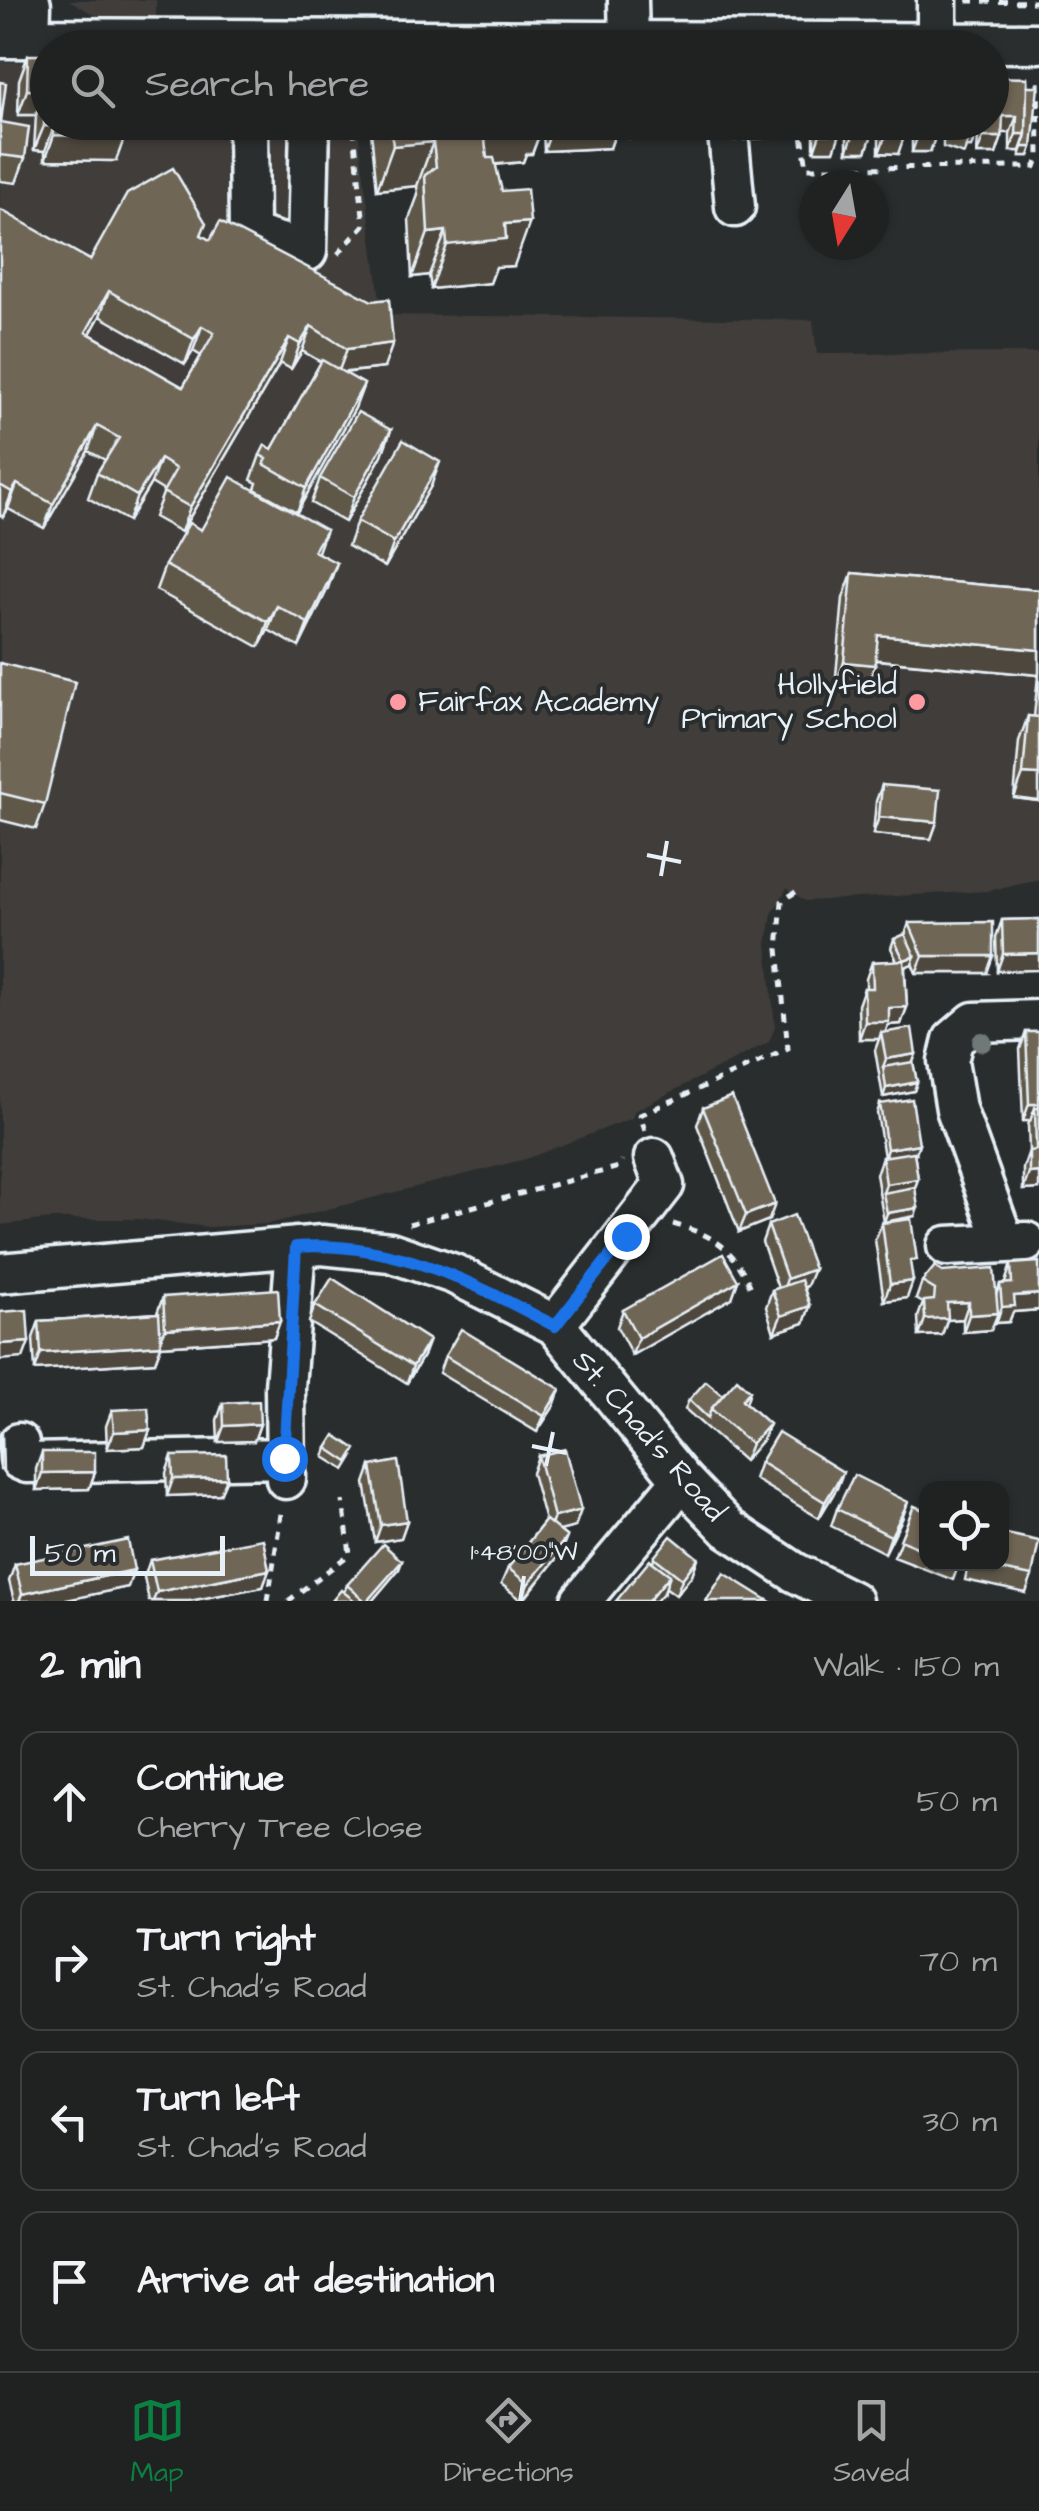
<!DOCTYPE html>
<html lang="en">
<head>
<meta charset="utf-8">
<style>
  :root { --surface:#202222; --page:#282a2a; --text:#f1f3f6; --muted:#a2a4a5; --line:#3d3f40; --accent:#0b8043 }
  body { margin:0; font-family:"Architects Daughter",sans-serif; background:var(--page); color:var(--text) }
  .controls { position:absolute; right:30px; bottom:30px; display:grid; overflow:hidden; border-radius:20px; box-shadow:0 2px 8px #0004 }
  .controls button { width:90px; height:90px; display:grid; place-items:center; padding:0; border:0; border-bottom:2px solid var(--line); background:var(--surface); color:var(--text); font:50px sans-serif }
  .compass { position:absolute; left:799px; top:170px; width:90px; height:90px; border-radius:50%; background:var(--surface); box-shadow:0 2px 8px #0004; rotate:191deg }
  .scale { position:absolute; left:30px; bottom:25px; width:195px; box-sizing:border-box; padding-left:10px; border:5px solid #e8f1f8; border-top:0; font-size:28px; line-height:35px; white-space:nowrap; color:#e8f1f8; -webkit-text-stroke:8px #2a2d2e; paint-order:stroke }
  .stop { position:absolute; width:30px; height:30px; margin:-22px; border:8px solid #1a73e8; border-radius:50%; background:#fff }
  .stop.end { background:#1a73e8; border-color:#fff; box-shadow:0 2px 10px #0008 }
  .list { margin:0; padding:0; list-style:none }
  h2 { display:flex; justify-content:space-between; align-items:center; height:130px; margin:0; padding:0 40px; font-size:42px }
  h2 small { font-size:32px; font-weight:400; color:var(--muted) }
  .list li { display:grid; grid-template-columns:65px 1fr auto; gap:30px; align-items:center; box-sizing:border-box; height:140px; margin:0 20px 20px; padding:0 20px; border:2px solid var(--line); border-radius:20px }
  .list b { display:block; font-size:38px; white-space:nowrap }
  .list p { margin:0; font-size:32px; white-space:nowrap; color:var(--muted) }
  .list em { font-size:32px; font-style:normal; color:var(--muted) }
  .icon { flex:none; width:55px; height:55px; fill:none; stroke:currentColor; stroke-width:2; stroke-linecap:round; stroke-linejoin:round }
  .map { position:relative; flex:none; width:1039px; height:1601px; overflow:hidden }
  .search { position:absolute; background:var(--surface); box-shadow:0 2px 8px #0004; left:30px; right:30px; top:30px; height:110px; display:flex; align-items:center; gap:25px; box-sizing:border-box; padding:0 35px; border-radius:55px; color:var(--muted); font-size:38px }
  .sheet { height:770px; background:var(--surface) }
  nav { display:flex; justify-content:space-around; align-items:center; box-sizing:border-box; height:140px; border-top:2px solid var(--line); background:var(--surface); font-size:28px; color:var(--muted) }
  nav a { display:grid; justify-items:center; gap:5px }
  nav .on { color:var(--accent) }
  .map>svg:first-child { display:block }
</style>
</head>
<body>
<div class="map">
<svg width="1039" height="1601" viewBox="0 0 1039 1601">
  <rect width="100%" height="100%" fill="#2a2d2e"/>
  <filter id="ink" filterUnits="userSpaceOnUse"><feTurbulence type="fractalNoise" baseFrequency=".01" numOctaves="2"/><feDisplacementMap in="SourceGraphic" scale="20" xChannelSelector="R" yChannelSelector="G"/><feConvolveMatrix kernelMatrix="1 2 1 2 8 2 1 2 1" color-interpolation-filters="sRGB"/></filter>
  <g filter="url(#ink)">
    <path fill="#3f3e3a" d="M69 0H156V19L100 18Z
      M0 62H47L48 122 357 123 382 315 813 320 817 354 1039 353V880L987 891 805 901 787 888 772 914 767 944 775 1027 769 1042 634 1111 632 1118 526 1159 269 1224 209 1227 138 1219H51L0 1225Z"/>
    <g fill="none" stroke-linecap="round" stroke-linejoin="round">
      <g stroke="#e8f1f8" stroke-width="45">
        <path id="minor" d="M628 0 629 43
          M0 5H31L30 38
          M0 38 1039 43
          M937 43V0
          M248 122 249 234 307 251 310 122
          M727 122 735 207
          M1004 1242 956 1109 948 1061 953 1040 974 1022 1039 1020
          M947 1246 1026 1242
          M0 1273 322 1245 390 1252 454 1274 555 1325 682 1480 729 1529 794 1572 852 1601
          M555 1325 664 1185 654 1158
          M19 1443 20 1460 27 1463 284 1458
          M286 1479 285 1387 296 1247
          M581 1601 682 1480"/>
      </g>
      <path stroke="#e8f1f8" stroke-width="5" stroke-dasharray="8 8" stroke-linecap="butt" d="M967 1 1039 2
        M800 122 807 168 1035 167 1039 156 1038 75
        M338 254 364 225 353 122
        M645 1131 640 1115 788 1049 778 949 782 901 800 889
        M409 1224 619 1167 622 1161
        M673 1224C717 1236 734 1249 752 1290
        M268 1601 282 1507
        M288 1601 350 1554 343 1501"/>
      <use href="#minor" stroke="#2a2d2e" stroke-width="38"/>
    </g>
    <circle fill="#6f7977" cx="982" cy="1042" r="10"/>
    <path fill="#5f584a" stroke="#e8f1f8" stroke-width="2.5" fill-rule="evenodd" d="M28 55 116 161 45 160V151L34 150 36 115H18L19 80Z
      M1027 78 1032 147 1029 156H1020V151H1010V133L1003 132 996 154H977L978 134H976L971 147H966L964 154 943 147V134L936 133 930 152H912V133H904L898 154 879 153V131H872L866 152H847V132H840L834 151H814V132H807V122H992Z
      M0 82 1 122 25 158 16 183 0 181Z
      M370 122H544L532 154H526L523 162 495 165 514 266 496 267 490 283 431 289 429 275 412 277 409 219 418 195 417 186 377 190Z
      M545 122H616V131L610 148 544 151 543 130Z
      M627 122H722L719 131 629 138Z
      M733 122H792L788 136 735 140Z
      M0 212 90 260 202 235 384 368 344 373 364 384 355 408 297 512 255 489 257 483 251 480 260 455 272 449 321 362 302 351 291 369 280 363 181 532 154 517 164 491 151 483 128 521 88 498 97 473 105 460 88 451 44 528 8 509 3 517 0 515ZM100 316 185 364 193 351 201 356 183 387 90 334Z
      M391 430 382 455 345 522 311 503 320 478Z
      M431 486 385 567 348 546 357 521Z
      M201 530H326L318 552 328 588 299 647 268 630 259 647 156 590 165 565Z
      M852 573 1039 590V801L1014 798 1019 741 1028 716 1034 717 1038 675 876 660 866 690 835 687 843 598Z
      M0 663 45 804 36 829 0 820Z
      M882 785 937 822 931 839 873 834 876 801Z
      M1039 919 997 971 996 937 1002 920Z
      M909 923 987 973H916L912 963 905 967 907 1007 901 1024 888 1025 885 1033 916 1054 913 1062 917 1082 914 1091 883 1097 875 1050 879 1039H859L858 1005 864 988H866V979L872 962 897 961 891 948 894 939 905 935Z
      M1026 1032H1039V1189L1023 1190V1168L1029 1151 1028 1125 1030 1121H1023L1020 1049Z
      M880 1104 916 1153H914L918 1179 915 1187V1216L884 1222 876 1174 882 1157H884L877 1113Z
      M703 1108 769 1220 739 1232 697 1125Z
      M882 1223 912 1273 907 1298 884 1301 875 1240Z
      M768 1225 807 1286 804 1288 810 1306 804 1323 774 1333 766 1307 772 1290 778 1288 762 1242Z
      M1039 1262V1310L1013 1312 1009 1322 996 1323V1317L991 1330 963 1332V1319L947 1320 942 1335 919 1336 918 1317 923 1303 916 1299 922 1282 996 1295 1000 1284 1005 1283 1011 1264Z
      M738 1281 732 1298 632 1355 617 1327 623 1310Z
      M163 1297 280 1321 274 1338 161 1346 155 1362 35 1370 33 1338 39 1321 157 1313Z
      M315 1305 423 1356 407 1383 309 1322Z
      M445 1356 560 1389 554 1406 537 1432 439 1373Z
      M750 1391 746 1404 769 1424 762 1440 744 1461 685 1409 689 1400Z
      M223 1403 260 1424 254 1441 218 1442 217 1420Z
      M112 1410 150 1430 144 1447 107 1449 106 1426Z
      M327 1448 353 1457 345 1470 324 1457Z
      M42 1452 95 1472 89 1489 36 1490V1469Z
      M172 1456 227 1478 220 1494 167 1496 166 1473Z
      M538 1456 575 1527 559 1531 567 1537 560 1554 523 1601 501 1584 508 1568 545 1521 532 1473Z
      M760 1462 843 1472 837 1488 819 1518 754 1479Z
      M371 1466 407 1521 401 1538 375 1542 365 1483Z
      M914 1506 926 1511V1564H959L953 1580 894 1557Z
      M837 1509 902 1519 885 1553 831 1526Z
      M654 1557 698 1558 692 1575 676 1595 665 1587 664 1592 653 1562Z
      M150 1560 269 1570 263 1587 189 1601H149L144 1577Z
      M402 1561 399 1569 372 1601H332L344 1592 347 1585Z
      M15 1564 128 1587 62 1601H14L9 1581Z
      M968 1564H1002L1032 1576 1026 1593 965 1580Z"/>
    <path fill="#4e473c" stroke="#e8f1f8" stroke-width="2.5" d="M27 90H44L36 115H18Z
      M1003 116H1017L1010 133H997Z
      M491 122H544L532 154H526L523 162 475 166Z
      M634 122H722L719 131 629 138Z
      M755 122H792L788 136 735 140 741 124Z
      M810 122H818L814 132H807Z
      M838 122H851L847 132H834Z
      M869 122H882L879 131H866Z
      M902 122H916L912 133H898Z
      M934 122H947L943 134 930 133Z
      M975 122H982L971 147H966L970 137V130Z
      M44 126H54L45 151 34 150Z
      M616 131 610 148 544 151 550 134Z
      M820 134H840L834 151H814Z
      M1016 134H1026L1020 151H1010Z
      M54 135 125 136 116 161 45 160Z
      M853 135H872L866 152H847Z
      M918 135H936L930 152H912Z
      M885 137H904L898 154 879 153Z
      M983 137H1002L996 154H977Z
      M433 142 417 186 377 190 393 146Z
      M1023 147H1032L1029 156H1020Z
      M530 222 514 266 496 267 490 283 431 289 447 245 505 224Z
      M446 231 429 275 412 277 428 233Z
      M109 291 100 316 77 357 86 332Z
      M202 326 193 351 185 364 194 339Z
      M311 326 302 351 291 369 300 344Z
      M289 338 280 363 181 532 190 507Z
      M393 343 384 368 338 373 347 349Z
      M364 384 355 408 297 512 306 488Z
      M97 426 88 451 44 528 53 504Z
      M391 430 382 455 345 522 354 497Z
      M160 459 151 483 128 521 137 496Z
      M440 462 431 486 385 567 394 542Z
      M17 484 8 509 3 517 12 492Z
      M337 563 328 588 299 647 308 623Z
      M277 606 268 630 259 647 268 622Z
      M878 635 1039 650V673L1038 675 869 659Z
      M844 662 875 665 866 690 835 687Z
      M1023 774 1039 775V801L1014 798Z
      M879 817 937 822 931 839 873 834Z
      M1039 953V970L997 971 1003 954Z
      M915 956 912 964 901 969 904 960Z
      M923 956H993L987 973H916Z
      M907 1007 901 1024 888 1025 883 1039 881 1033 879 1039H859L865 1022 889 1008Z
      M916 1054 910 1070 883 1067 886 1059Z
      M917 1082 914 1091 883 1097 886 1088Z
      M1029 1104H1039V1120L1035 1108 1030 1121H1023Z
      M919 1144 916 1153 884 1158 887 1149Z
      M1039 1172V1189L1023 1190 1029 1173Z
      M918 1179 912 1196 883 1193 886 1184Z
      M775 1204 769 1220 739 1232 746 1215Z
      M918 1208 915 1216 884 1222 887 1213Z
      M814 1269 807 1286 781 1296 787 1279Z
      M738 1281 732 1298 632 1355 638 1338Z
      M913 1281 907 1298 884 1301 890 1284Z
      M1039 1294V1310L1013 1312 1009 1322 996 1323 1002 1307 1014 1296Z
      M969 1302 963 1319 947 1320 942 1335 919 1336 925 1319 947 1303Z
      M810 1306 804 1323 774 1333 781 1316Z
      M998 1313 991 1330 963 1332 969 1315Z
      M280 1321 274 1338 161 1346 155 1362 35 1370 41 1353 159 1345 165 1329Z
      M429 1340 423 1356 407 1383 413 1366Z
      M29 1342 23 1358 0 1360V1344Z
      M560 1389 554 1406 537 1432 544 1416Z
      M260 1424 254 1441 218 1442 224 1426Z
      M769 1424 762 1440 744 1461 751 1444Z
      M150 1430 144 1447 107 1449 114 1432Z
      M95 1472 89 1489 36 1490 42 1473Z
      M843 1472 837 1488 819 1518 825 1502Z
      M227 1478 220 1494 167 1496 173 1479Z
      M908 1502 902 1519 885 1553 891 1536Z
      M581 1510 575 1527 548 1534 554 1517Z
      M407 1521 401 1538 375 1542 381 1525Z
      M567 1537 560 1554 522 1601 528 1584Z
      M698 1558 692 1575 676 1595 682 1579Z
      M402 1561 399 1569 372 1601H367Z
      M134 1570 128 1587 62 1601H19L22 1594Z
      M269 1570 263 1587 189 1601H153L157 1592Z
      M670 1575 664 1592 656 1601H648Z"/>
    <path fill="#6f6656" stroke="#e8f1f8" stroke-width="2.5" fill-rule="evenodd" d="M28 55H48V122H126L125 136 54 135V126H44V90H27Z
      M992 77 1027 78 1026 134H1016L1017 116H1003L1002 137H983L984 122H992Z
      M0 82 6 83 1 122 29 127 25 158 0 155Z
      M1027 86H1038L1032 147H1023L1026 134Z
      M390 122H483L487 158H494L502 191 527 189 530 222 505 224 506 239 447 245 446 231 428 233 425 175 436 167 433 142 393 146Z
      M549 122H616V131L550 134Z
      M820 122H840V134H820Z
      M853 122H872V135H853Z
      M885 122H904V137H885Z
      M918 122H936V135H918Z
      M949 122H977V130H970V137L949 130Z
      M173 168 206 223 201 235 210 240 220 222 372 301 389 299 393 343 347 349 311 326 300 344 289 338 190 507 163 492 176 469 160 459 137 496 97 473 119 438 97 426 53 504 17 484 12 492 0 485V212L1 210 90 260 127 194ZM109 291 194 339 202 326 214 333 183 387 86 332Z
      M322 360 364 384 306 488 264 464 267 459 260 455 265 445 272 449Z
      M358 412 391 430 354 497 320 478Z
      M403 440 440 462 394 542 357 521Z
      M231 477 326 530 314 551 337 563 308 623 277 606 268 622 165 565 189 523 201 530Z
      M852 573 1039 590V650L878 635 875 665 844 662Z
      M0 663 75 682 45 804 0 793Z
      M1028 716 1039 717V775L1023 774Z
      M882 785 940 790 937 822 879 817Z
      M1039 919V953L1003 954 1002 920Z
      M993 922V956H923L909 923Z
      M905 934 915 956 904 960 894 939Z
      M904 960 907 1007 889 1008V1022H865L864 988H873L872 962Z
      M912 1028 916 1054 886 1059 881 1033Z
      M1026 1032H1039V1104H1029Z
      M913 1062 917 1082 886 1088 883 1067Z
      M732 1096 775 1204 746 1215 703 1108Z
      M912 1099 919 1144 887 1149 880 1104Z
      M1035 1108H1039V1172L1029 1173V1151L1036 1150Z
      M914 1152 918 1179 886 1184 882 1157Z
      M915 1187 918 1208 887 1213 883 1193Z
      M794 1215 814 1269 787 1279 768 1225Z
      M911 1219 917 1260 910 1261 913 1281 890 1284 882 1223Z
      M723 1254 738 1281 638 1338 623 1310Z
      M1039 1262V1294L1014 1296 1015 1306 1002 1307 1000 1284 1012 1283 1011 1264Z
      M935 1266 942 1272 994 1268 998 1313 969 1315V1302L947 1303 948 1318 925 1319 924 1301 934 1300 935 1290 922 1282Z
      M332 1278 429 1340 413 1366 315 1305Z
      M801 1280 810 1306 781 1316 772 1290Z
      M278 1289 280 1321 165 1329 163 1297Z
      M27 1310 29 1342 0 1344V1312Z
      M159 1313 161 1345 41 1353 39 1321Z
      M461 1329 560 1389 544 1416 445 1356Z
      M737 1379 750 1391 742 1400 769 1424 751 1444 711 1409Z
      M706 1381 723 1395 711 1409 708 1418 689 1400Z
      M259 1401 260 1424 224 1426 223 1403Z
      M148 1408 150 1430 114 1432 112 1410Z
      M778 1432 843 1472 825 1502 760 1462Z
      M0 1434H2L3 1470H0Z
      M335 1435 356 1449 348 1462 327 1448Z
      M565 1449 581 1510 554 1517 538 1456Z
      M42 1452H95V1472L42 1473Z
      M226 1455 227 1478 173 1479 172 1456Z
      M398 1461 407 1521 381 1525 371 1466Z
      M854 1475 908 1502 891 1536 837 1509Z
      M914 1506 926 1511V1551L900 1540Z
      M546 1520 567 1537 528 1584 508 1568Z
      M1002 1533 1039 1541 1032 1576 971 1564H1002Z
      M671 1536 698 1558 682 1579 654 1557Z
      M263 1539 269 1570 157 1592 150 1560Z
      M128 1540 134 1570 22 1594 15 1564Z
      M383 1544 402 1561 367 1601H365L347 1585Z
      M650 1560 670 1575 648 1601H616Z
      M724 1573 769 1601H706Z
      M341 1590 355 1601H332Z"/>
  </g>
  <g fill="none" stroke-linecap="round" stroke-linejoin="round" filter="url(#ink)">
    <path stroke="#1a73e8" stroke-width="12" d="M284 1458 296 1247C394 1240 471 1282 555 1326L626 1236"/>
  </g>
  <path fill="none" stroke="#e8f1f8" stroke-width="4" d="M647 855 681 862M661 876 667 841M532 1446 566 1453M546 1466 553 1432M520 1601 524 1576"/>
  <g fill="#ff9aa2" stroke="#2a2d2e" stroke-width="4">
    <circle cx="398" cy="702" r="10"/>
    <circle cx="917" cy="702" r="10"/>
  </g>
  <g text-anchor="middle" dominant-baseline="central" stroke-width="8" stroke-linejoin="round" paint-order="stroke">
    <g font-size="30" fill="#e8f1f8" stroke="#2a2d2e" text-anchor="end">
      <text x="897" y="685">Hollyfield<tspan x="897" dy="34">Primary School</tspan></text>
      <text x="418" y="702" text-anchor="start">Fairfax Academy</text>
    </g>
    <g font-size="30" fill="#e8f1f8" stroke="#2a2d2e">
      <text transform="translate(649 1436) rotate(49)">St. Chad's Road</text>
    </g>
  </g>
  <g font-size="25" text-anchor="middle" fill="#e8f1f8" stroke="#2a2d2e" stroke-width="8" stroke-linejoin="round" paint-order="stroke">
    <text x="524" y="1560">1°48'00"W</text>
  </g>
</svg>
<div class="controls">
<button><svg class="icon" aria-label="locate" viewBox="0 0 24 24"><circle cx="12" cy="12" r="6"/><path d="M12 2v4M12 18v4M2 12h4M18 12h4"/></svg></button>
</div>
<svg class="compass" viewBox="-18 -18 36 36"><path d="M0-13l5 13h-10z" fill="#e53935"/><path d="M0 13l5-13h-10z" fill="#a2a4a5"/></svg>
<div class="scale">50 m</div>
<div class="stop" style="left:284px;top:1458px"></div>
<div class="stop end" style="left:626px;top:1236px"></div>
<div class="search"><svg class="icon" aria-label="search" viewBox="0 0 24 24"><circle cx="10" cy="10" r="6"/><path d="M15 15l6 6"/></svg>Search here</div>
</div>
<section class="sheet">
<h2>2 min<small>Walk · 150 m</small></h2>
<ul class="list">
<li><svg class="icon" aria-label="ahead" viewBox="0 0 24 24"><path d="M12 20V5M6 11l6-6 6 6"/></svg><div><b>Continue</b><p>Cherry Tree Close</p></div><em>50 m</em></li>
<li><svg class="icon" aria-label="right" viewBox="0 0 24 24"><path d="M7 20v-9h11M14 6l5 5-5 5"/></svg><div><b>Turn right</b><p>St. Chad's Road</p></div><em>70 m</em></li>
<li><svg class="icon" aria-label="left" viewBox="0 0 24 24"><path d="M17 20v-9H6M10 6l-5 5 5 5"/></svg><div><b>Turn left</b><p>St. Chad's Road</p></div><em>30 m</em></li>
<li><svg class="icon" aria-label="arrive" viewBox="0 0 24 24"><path d="M6 21V4h12l-3 4 3 4H6"/></svg><div><b>Arrive at destination</b></div></li>
</ul>
</section>
<nav>
<a class="on"><svg class="icon" aria-label="map" viewBox="0 0 24 24"><path d="M3 6l6-2 6 2 6-2v14l-6 2-6-2-6 2zM9 4v14M15 6v14"/></svg>Map</a>
<a><svg class="icon" aria-label="directions" viewBox="0 0 24 24"><path d="M12 3l9 9-9 9-9-9zM9 14v-3h6M13 9l2 2-2 2"/></svg>Directions</a>
<a><svg class="icon" aria-label="saved" viewBox="0 0 24 24"><path d="M7 4h10v16l-5-4-5 4z"/></svg>Saved</a>
</nav>
</body>
</html>
